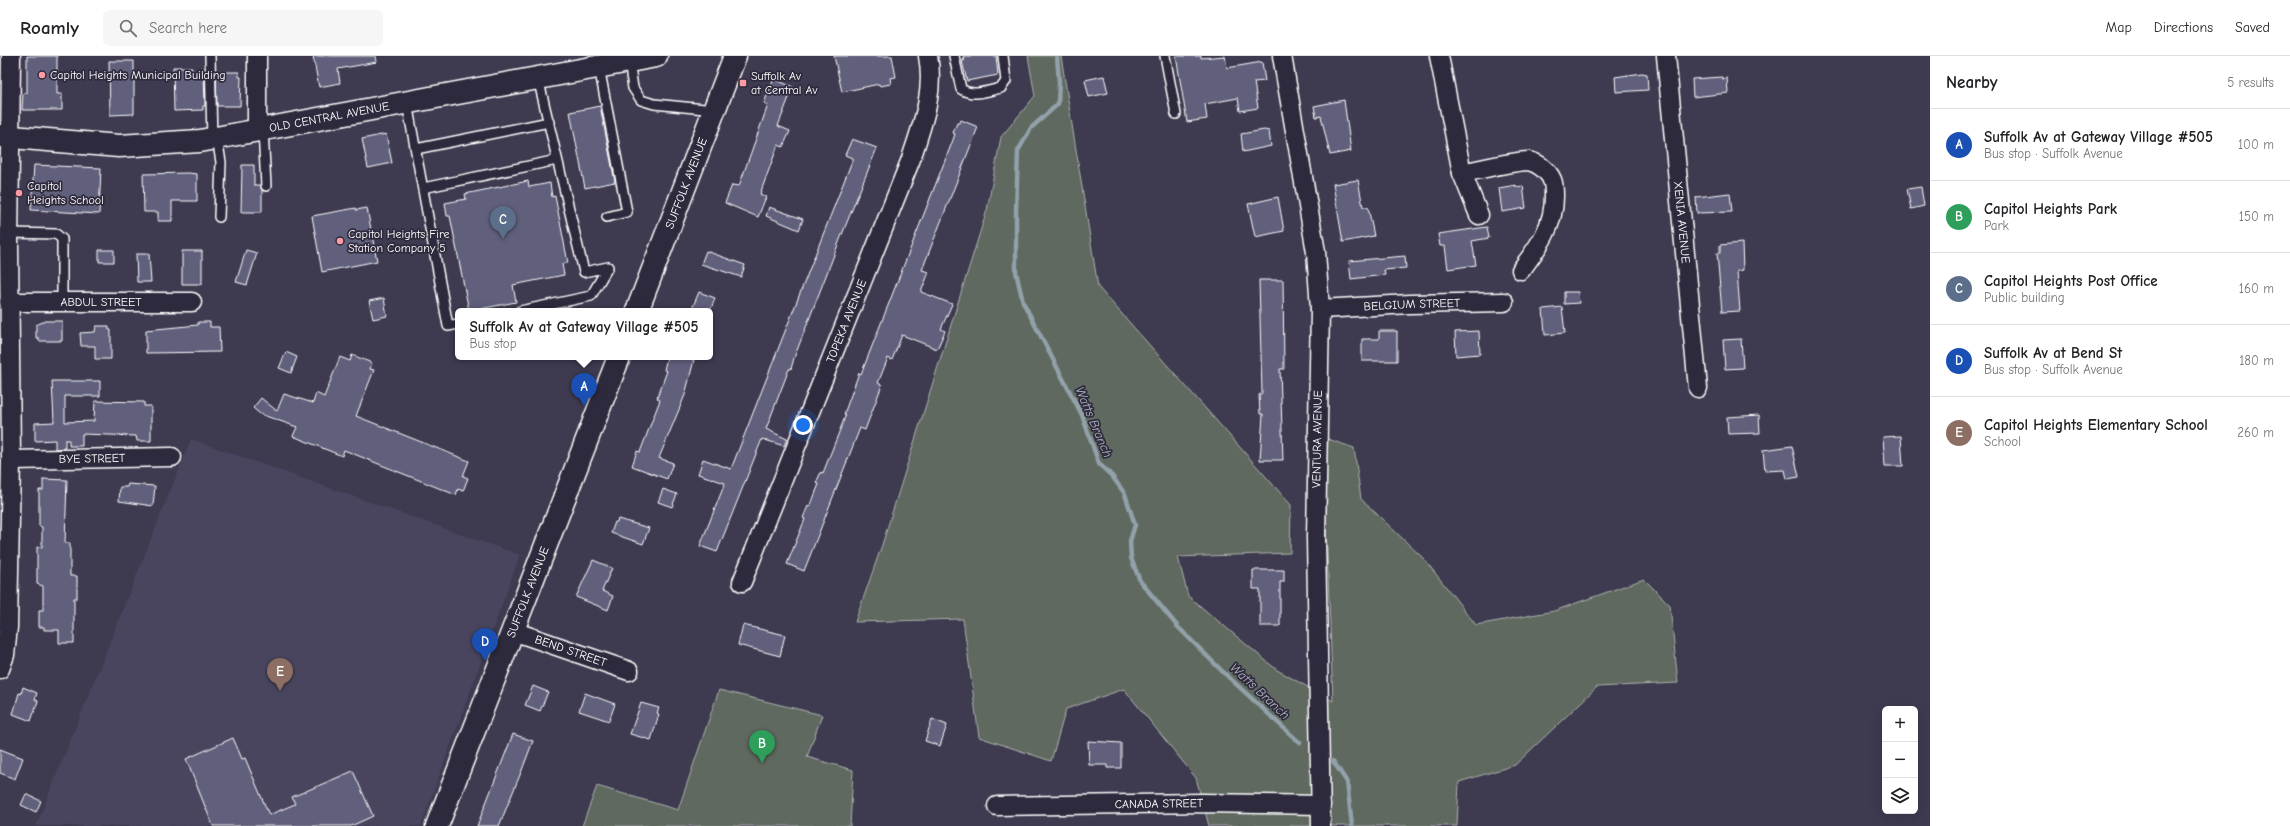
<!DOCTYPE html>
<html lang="en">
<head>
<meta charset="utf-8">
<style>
  :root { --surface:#fff; --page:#f6f6f6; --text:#202124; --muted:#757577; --line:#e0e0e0; --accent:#b45309 }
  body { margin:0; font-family:"Comic Neue",sans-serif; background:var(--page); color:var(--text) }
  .controls { position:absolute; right:12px; bottom:12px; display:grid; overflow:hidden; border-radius:6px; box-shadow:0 4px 16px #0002 }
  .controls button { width:36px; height:36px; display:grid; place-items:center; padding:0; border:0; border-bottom:1px solid var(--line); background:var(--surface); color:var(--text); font:20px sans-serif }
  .you { position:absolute; left:803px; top:369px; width:14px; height:14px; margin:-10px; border:3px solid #fff; border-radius:50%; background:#1a73e8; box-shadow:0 0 0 6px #1a73e833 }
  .badge { display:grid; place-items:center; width:26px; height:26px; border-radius:50%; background:var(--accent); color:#fff; font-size:13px; font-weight:700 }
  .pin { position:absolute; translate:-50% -33px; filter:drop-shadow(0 1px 2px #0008) }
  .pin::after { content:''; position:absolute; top:21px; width:14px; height:12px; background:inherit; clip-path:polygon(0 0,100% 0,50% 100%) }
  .popup { position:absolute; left:455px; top:252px; width:258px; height:52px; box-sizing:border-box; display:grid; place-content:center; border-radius:6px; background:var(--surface); filter:drop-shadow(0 1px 3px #0005); font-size:13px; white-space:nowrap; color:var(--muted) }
  .popup b { font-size:15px; color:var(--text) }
  .popup::after { content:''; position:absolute; left:50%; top:100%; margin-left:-8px; border:8px solid transparent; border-top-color:var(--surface) }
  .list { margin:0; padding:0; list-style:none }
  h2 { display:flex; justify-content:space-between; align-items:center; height:52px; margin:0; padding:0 16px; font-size:17px }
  h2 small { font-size:13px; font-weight:400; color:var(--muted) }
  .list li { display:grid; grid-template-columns:26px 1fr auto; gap:12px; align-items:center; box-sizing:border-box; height:72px; padding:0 16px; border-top:1px solid var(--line) }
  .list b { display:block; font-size:15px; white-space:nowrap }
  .list p { margin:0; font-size:13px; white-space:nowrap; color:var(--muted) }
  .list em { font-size:13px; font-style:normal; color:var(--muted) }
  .icon { flex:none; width:22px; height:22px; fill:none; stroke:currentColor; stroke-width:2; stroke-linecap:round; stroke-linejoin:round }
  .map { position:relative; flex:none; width:1930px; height:770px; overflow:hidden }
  header { display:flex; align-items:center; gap:24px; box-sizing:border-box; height:56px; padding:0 20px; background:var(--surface); border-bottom:1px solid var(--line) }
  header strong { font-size:19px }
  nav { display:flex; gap:22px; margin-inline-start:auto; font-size:14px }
  .search { width:280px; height:36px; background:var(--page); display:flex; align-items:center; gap:10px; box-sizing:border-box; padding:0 14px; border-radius:6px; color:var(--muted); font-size:15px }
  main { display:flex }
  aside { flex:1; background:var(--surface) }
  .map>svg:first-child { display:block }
</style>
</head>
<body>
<header>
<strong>Roamly</strong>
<div class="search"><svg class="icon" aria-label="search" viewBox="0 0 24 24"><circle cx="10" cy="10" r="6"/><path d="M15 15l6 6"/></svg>Search here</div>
<nav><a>Map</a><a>Directions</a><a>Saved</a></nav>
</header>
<main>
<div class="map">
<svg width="1930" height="770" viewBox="0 0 1930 770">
  <rect width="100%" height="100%" fill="#3e3a50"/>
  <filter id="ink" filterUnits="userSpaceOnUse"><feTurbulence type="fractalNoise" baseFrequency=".025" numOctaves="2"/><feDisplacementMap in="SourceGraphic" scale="8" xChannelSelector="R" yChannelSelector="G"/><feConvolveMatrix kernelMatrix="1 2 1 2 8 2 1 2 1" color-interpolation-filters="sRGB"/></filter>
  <g filter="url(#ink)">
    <path fill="#48455e" d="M191 383 520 499 421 770H36Z"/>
    <path fill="#5e695e" stroke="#aeb4ae" d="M1028 0H1061L1098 231 1291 449 1290 497 1178 501 1188 540 1277 614 1333 645 1325 444 1328 383 1354 392 1361 443 1424 503 1476 569 1554 555 1644 523 1670 549 1678 627 1597 631 1515 709 1459 726 1457 770H1209L1196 722 1124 633 1066 653 1051 705 979 681 963 563 855 566 882 489 987 154 1001 81 1035 40Z
      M719 634 822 659 807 701 853 714 850 770H582L597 730 678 754Z"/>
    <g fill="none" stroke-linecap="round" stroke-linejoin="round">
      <path stroke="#92a1aa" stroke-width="4.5" d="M1057 0 1059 26 1058 48 1031 72 1018 95 1016 156V216L1023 246 1082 359 1099 408 1112 420 1125 438 1135 469 1130 485 1131 502 1140 525 1178 571 1222 615 1300 687
        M1333 705 1347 726 1352 770"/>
    </g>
    <path fill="#60607d" stroke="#fff" d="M27 0H57V38H62V54H22L23 37H27Z
      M313 0H376L377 6 338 13 340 27 319 31Z
      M834 0H892L896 21 890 22 891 28 880 30 879 28 842 36Z
      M963 0H996L998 19 967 25 962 5H964Z
      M1176 0H1201V2L1225 0 1227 12 1262 6 1265 25 1254 26 1258 52 1240 55 1238 42 1205 48 1207 63 1187 66Z
      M109 5H134V58L110 59Z
      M173 11H192V15L204 16 205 50H203V54L174 55Z
      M216 16H239V21H241L240 50H217Z
      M1642 17 1647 18 1648 34 1616 36 1615 21Z
      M1104 20 1108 37 1089 41 1085 24Z
      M1722 21V23L1727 22 1728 37 1693 41 1692 23Z
      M774 23 793 31 778 70 790 75 783 91 778 89 760 138 766 141 758 161 725 147 732 129 739 130 768 49 764 47Z
      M1344 44 1351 95 1330 99 1321 60 1316 61 1314 50Z
      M600 50 615 126 585 132 570 56Z
      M961 64 978 71 922 214 929 216 921 236 952 248 941 273 945 275 937 293 902 279 892 304 888 302 878 327 882 329 865 374 860 372 804 515 787 508 805 463 803 462 808 450 810 451 819 428 816 427 821 416 823 417 843 366 846 358H844L859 317 861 318 867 303 953 84 955 78 953 77 957 67H959Z
      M1264 74 1269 75 1271 90 1243 96 1241 78Z
      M386 78 392 107 368 112 362 83Z
      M852 83 877 92 841 181 794 302 791 313H789L766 373 787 383 784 390 762 383 717 496 700 490 725 427 698 418 703 403 731 413 852 105V102L845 99Z
      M34 109 101 112 99 158 31 154Z
      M242 109H254V129H260L262 134V156H241Z
      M188 117 197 118V145H172V165H158V156H144L143 118Z
      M1358 124 1363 151H1368L1374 180 1343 186 1333 128Z
      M528 125 529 131 550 127 552 141 555 140 568 207 562 208 564 219 513 229 516 246 469 255 450 160H447L445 147 466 143 465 138Z
      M1516 129V131L1523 130 1526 152 1502 156 1499 132Z
      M1921 131 1924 150 1911 153 1907 133Z
      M1730 137 1732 156 1697 157 1696 141Z
      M1278 141 1284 175 1255 181 1248 148Z
      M769 151 803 163 799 174 766 160Z
      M356 152V154L367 152 377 205 322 216 312 160Z
      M1487 171 1489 182 1472 185 1476 209 1448 213 1445 190H1440L1438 178Z
      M1742 187 1743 214 1737 215 1740 255 1722 256 1717 197H1720V189Z
      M99 194H114V206H99Z
      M246 194 257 197 247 229 236 226Z
      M182 195H202V228H182Z
      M706 195 745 209 741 221 701 208Z
      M136 198H149L151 226H137Z
      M1405 200 1406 212 1384 214 1385 219 1351 223 1349 205Z
      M1259 224H1283L1284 313H1280L1283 404H1260L1263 358H1260L1259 339 1262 337Z
      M699 236 715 242 710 255H691Z
      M1564 236H1578L1579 247 1564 248Z
      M384 242 387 260 373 263 369 245Z
      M1562 251 1565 277 1545 279 1543 253Z
      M45 265H62V285H39V282H36V269Z
      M198 266H210V271H219L220 296 146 297V274L198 269Z
      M96 270H109V274H111V303H95V290H81L80 277 95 276Z
      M1379 275H1397V305H1362V283H1379Z
      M1479 275 1480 298 1456 300 1455 276Z
      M1741 283 1743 312 1725 313 1723 284Z
      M286 296 297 301 291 317 279 312Z
      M352 299 372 307 370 313 374 314 356 360 469 405 463 420 468 422 463 435 458 433 456 439 344 394 342 400 293 380 297 371 260 358 253 352 261 342 277 355 284 338 313 347 316 337 324 341 340 301 350 305Z
      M667 301H681L694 304 685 339 659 402 673 407 667 423 632 410 637 395 640 396 660 344 657 342 667 315 664 314Z
      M52 325H100V340H65V366L94 365 95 345 144 346V350H151V385H137L136 380 82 378V390H69V384H65V392L55 393V384L35 385V367L54 366Z
      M1759 359 1760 377 1728 378 1727 361Z
      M1901 380 1903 410H1885L1883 381Z
      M1792 390 1799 421 1787 423 1785 414 1765 415 1763 394Z
      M43 423 67 424 65 487H70V520H77V542H74V587H59V574H44V571H39V554H43V530L37 528V491H42V471L39 470V434H43Z
      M128 428 155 430 153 450 119 445 120 431H127Z
      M663 433 677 438 672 451 658 446Z
      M618 463 649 472 643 488 611 477 615 466H617Z
      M593 504 612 512 602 535 613 540 608 554 576 541Z
      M1253 514H1284V526H1280V570H1260V533H1253Z
      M743 569 785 579 780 600 738 589Z
      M533 630 548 636 540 655 525 649Z
      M23 631 37 637 35 643 38 645 31 665 13 658 19 637 21 638Z
      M585 637 615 648 609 665 579 655Z
      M641 647 659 652 657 657 659 658 651 684 630 678Z
      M932 663 947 669 940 690 925 685Z
      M513 678 533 685 522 714 499 770H477Z
      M233 682 242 703 245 702 269 759 295 748 292 741 353 715 373 760 351 770H213L186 703Z
      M1088 685 1121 687V712H1107V709H1089Z
      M0 693 23 702 15 723 0 717Z
      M26 738 41 745 36 756 21 749Z"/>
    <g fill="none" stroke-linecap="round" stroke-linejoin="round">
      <g stroke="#fff" stroke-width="12">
        <path id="service" d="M210 0 212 83
          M954 0 961 33C973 41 987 35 1001 32L1006 25 1003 0
          M1165 0 1176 58
          M629 5 633 32 641 44 654 48 715 54
          M599 11 627 156 607 161
          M407 47 448 270 458 268
          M263 74 266 130
          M217 82 221 106 219 161
          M416 93 549 66
          M423 132 557 104
          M9 177 56 178 62 183V246
          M520 255 591 240 608 211 584 216 538 22"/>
      </g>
      <g stroke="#fff" stroke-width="21">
        <g id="minor">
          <path d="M257 0V75"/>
          <path d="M1282 0 1316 196 1320 253 1316 482 1321 770"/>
          <path d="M1439 0 1462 117 1479 159"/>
          <path id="s1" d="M1666 0 1698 332"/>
          <path d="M1462 117C1478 114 1513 105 1528 105 1535 106 1542 111 1546 115 1554 123 1554 130 1554 141 1554 171 1538 191 1521 214"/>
          <path id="s2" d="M9 246H192"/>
          <path id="s3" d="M1320 253 1410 248 1504 246"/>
          <path id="s4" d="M11 404 172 401"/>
          <path id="s5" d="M742 526 911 103C922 69 935 37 928 0"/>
          <path id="s6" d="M513 575 629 615"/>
          <path d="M0 613 5 599 8 571 11 404 9 189 11 0"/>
          <path id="s7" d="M997 750 1202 747 1321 749"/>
        </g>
      </g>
      <g stroke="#fff" stroke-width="25">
        <g id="tertiary">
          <path id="s8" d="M637 255 735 0"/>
          <path id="s9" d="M437 770 619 301"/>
        </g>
      </g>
      <g stroke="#fff" stroke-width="25">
        <g id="secondary">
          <path id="s10" d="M0 80 119 90 200 85 656 0"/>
        </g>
      </g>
      <use href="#service" stroke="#2f2a3d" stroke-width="9"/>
      <use href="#minor" stroke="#2f2a3d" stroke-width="18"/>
      <use href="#tertiary" stroke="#2f2a3d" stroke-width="22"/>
      <use href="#secondary" stroke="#2f2a3d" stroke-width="22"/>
    </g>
  </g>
  <g fill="#ff9aa2" stroke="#2f2a3d" stroke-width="1.5">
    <circle cx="42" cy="19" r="4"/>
    <rect x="739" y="23" width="8" height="8" rx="2"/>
    <circle cx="19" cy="137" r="4"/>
    <circle cx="340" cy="185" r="4"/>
  </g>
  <g text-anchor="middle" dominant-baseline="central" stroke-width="3.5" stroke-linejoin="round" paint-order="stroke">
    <g font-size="12" fill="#fff" stroke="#2f2a3d" text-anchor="start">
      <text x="50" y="19">Capitol Heights Municipal Building</text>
      <text x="751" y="20">Suffolk Av<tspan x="751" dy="14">at Central Av</tspan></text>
      <text x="27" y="130">Capitol<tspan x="27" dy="14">Heights School</tspan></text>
      <text x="348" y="178">Capitol Heights Fire<tspan x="348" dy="14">Station Company 5</tspan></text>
    </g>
    <g font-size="12" fill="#fff" stroke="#2f2a3d">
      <text stroke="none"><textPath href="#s10" startOffset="332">OLD CENTRAL AVENUE</textPath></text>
      <text stroke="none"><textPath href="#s8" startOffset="137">SUFFOLK AVENUE</textPath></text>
      <text stroke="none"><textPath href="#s1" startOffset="167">XENIA AVENUE</textPath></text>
      <text stroke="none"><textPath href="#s2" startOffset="92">ABDUL STREET</textPath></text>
      <text stroke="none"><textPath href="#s3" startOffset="92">BELGIUM STREET</textPath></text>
      <text stroke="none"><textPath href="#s5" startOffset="281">TOPEKA AVENUE</textPath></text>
      <text transform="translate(1317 383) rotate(-89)">VENTURA AVENUE</text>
      <text stroke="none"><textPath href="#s4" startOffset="81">BYE STREET</textPath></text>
      <text stroke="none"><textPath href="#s9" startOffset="251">SUFFOLK AVENUE</textPath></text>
      <text stroke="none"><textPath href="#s6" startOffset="61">BEND STREET</textPath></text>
      <text stroke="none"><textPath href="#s7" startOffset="162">CANADA STREET</textPath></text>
    </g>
    <g font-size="13" font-style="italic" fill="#adb8c0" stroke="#2f2a3d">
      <text transform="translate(1094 366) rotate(67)">Watts Branch</text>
      <text transform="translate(1260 635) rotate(43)">Watts Branch</text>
    </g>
  </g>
</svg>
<div class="controls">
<button>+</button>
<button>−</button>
<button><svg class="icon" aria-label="layers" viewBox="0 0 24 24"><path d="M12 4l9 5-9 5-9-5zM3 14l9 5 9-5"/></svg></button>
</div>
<div class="you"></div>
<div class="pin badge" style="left:584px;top:350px;background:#1a4fb4">A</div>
<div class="popup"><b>Suffolk Av at Gateway Village #505</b>Bus stop</div>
<div class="pin badge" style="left:762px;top:707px;background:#2e9e5b">B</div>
<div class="pin badge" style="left:503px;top:183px;background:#5c6f8a">C</div>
<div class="pin badge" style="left:485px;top:605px;background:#1a4fb4">D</div>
<div class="pin badge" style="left:280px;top:635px;background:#8d6e63">E</div>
</div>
<aside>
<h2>Nearby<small>5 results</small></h2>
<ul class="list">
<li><span class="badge" style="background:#1a4fb4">A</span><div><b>Suffolk Av at Gateway Village #505</b><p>Bus stop · Suffolk Avenue</p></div><em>100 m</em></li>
<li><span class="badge" style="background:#2e9e5b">B</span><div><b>Capitol Heights Park</b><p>Park</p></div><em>150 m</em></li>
<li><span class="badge" style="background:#5c6f8a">C</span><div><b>Capitol Heights Post Office</b><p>Public building</p></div><em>160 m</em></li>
<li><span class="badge" style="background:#1a4fb4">D</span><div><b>Suffolk Av at Bend St</b><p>Bus stop · Suffolk Avenue</p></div><em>180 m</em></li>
<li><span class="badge" style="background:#8d6e63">E</span><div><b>Capitol Heights Elementary School</b><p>School</p></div><em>260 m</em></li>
</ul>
</aside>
</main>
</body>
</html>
